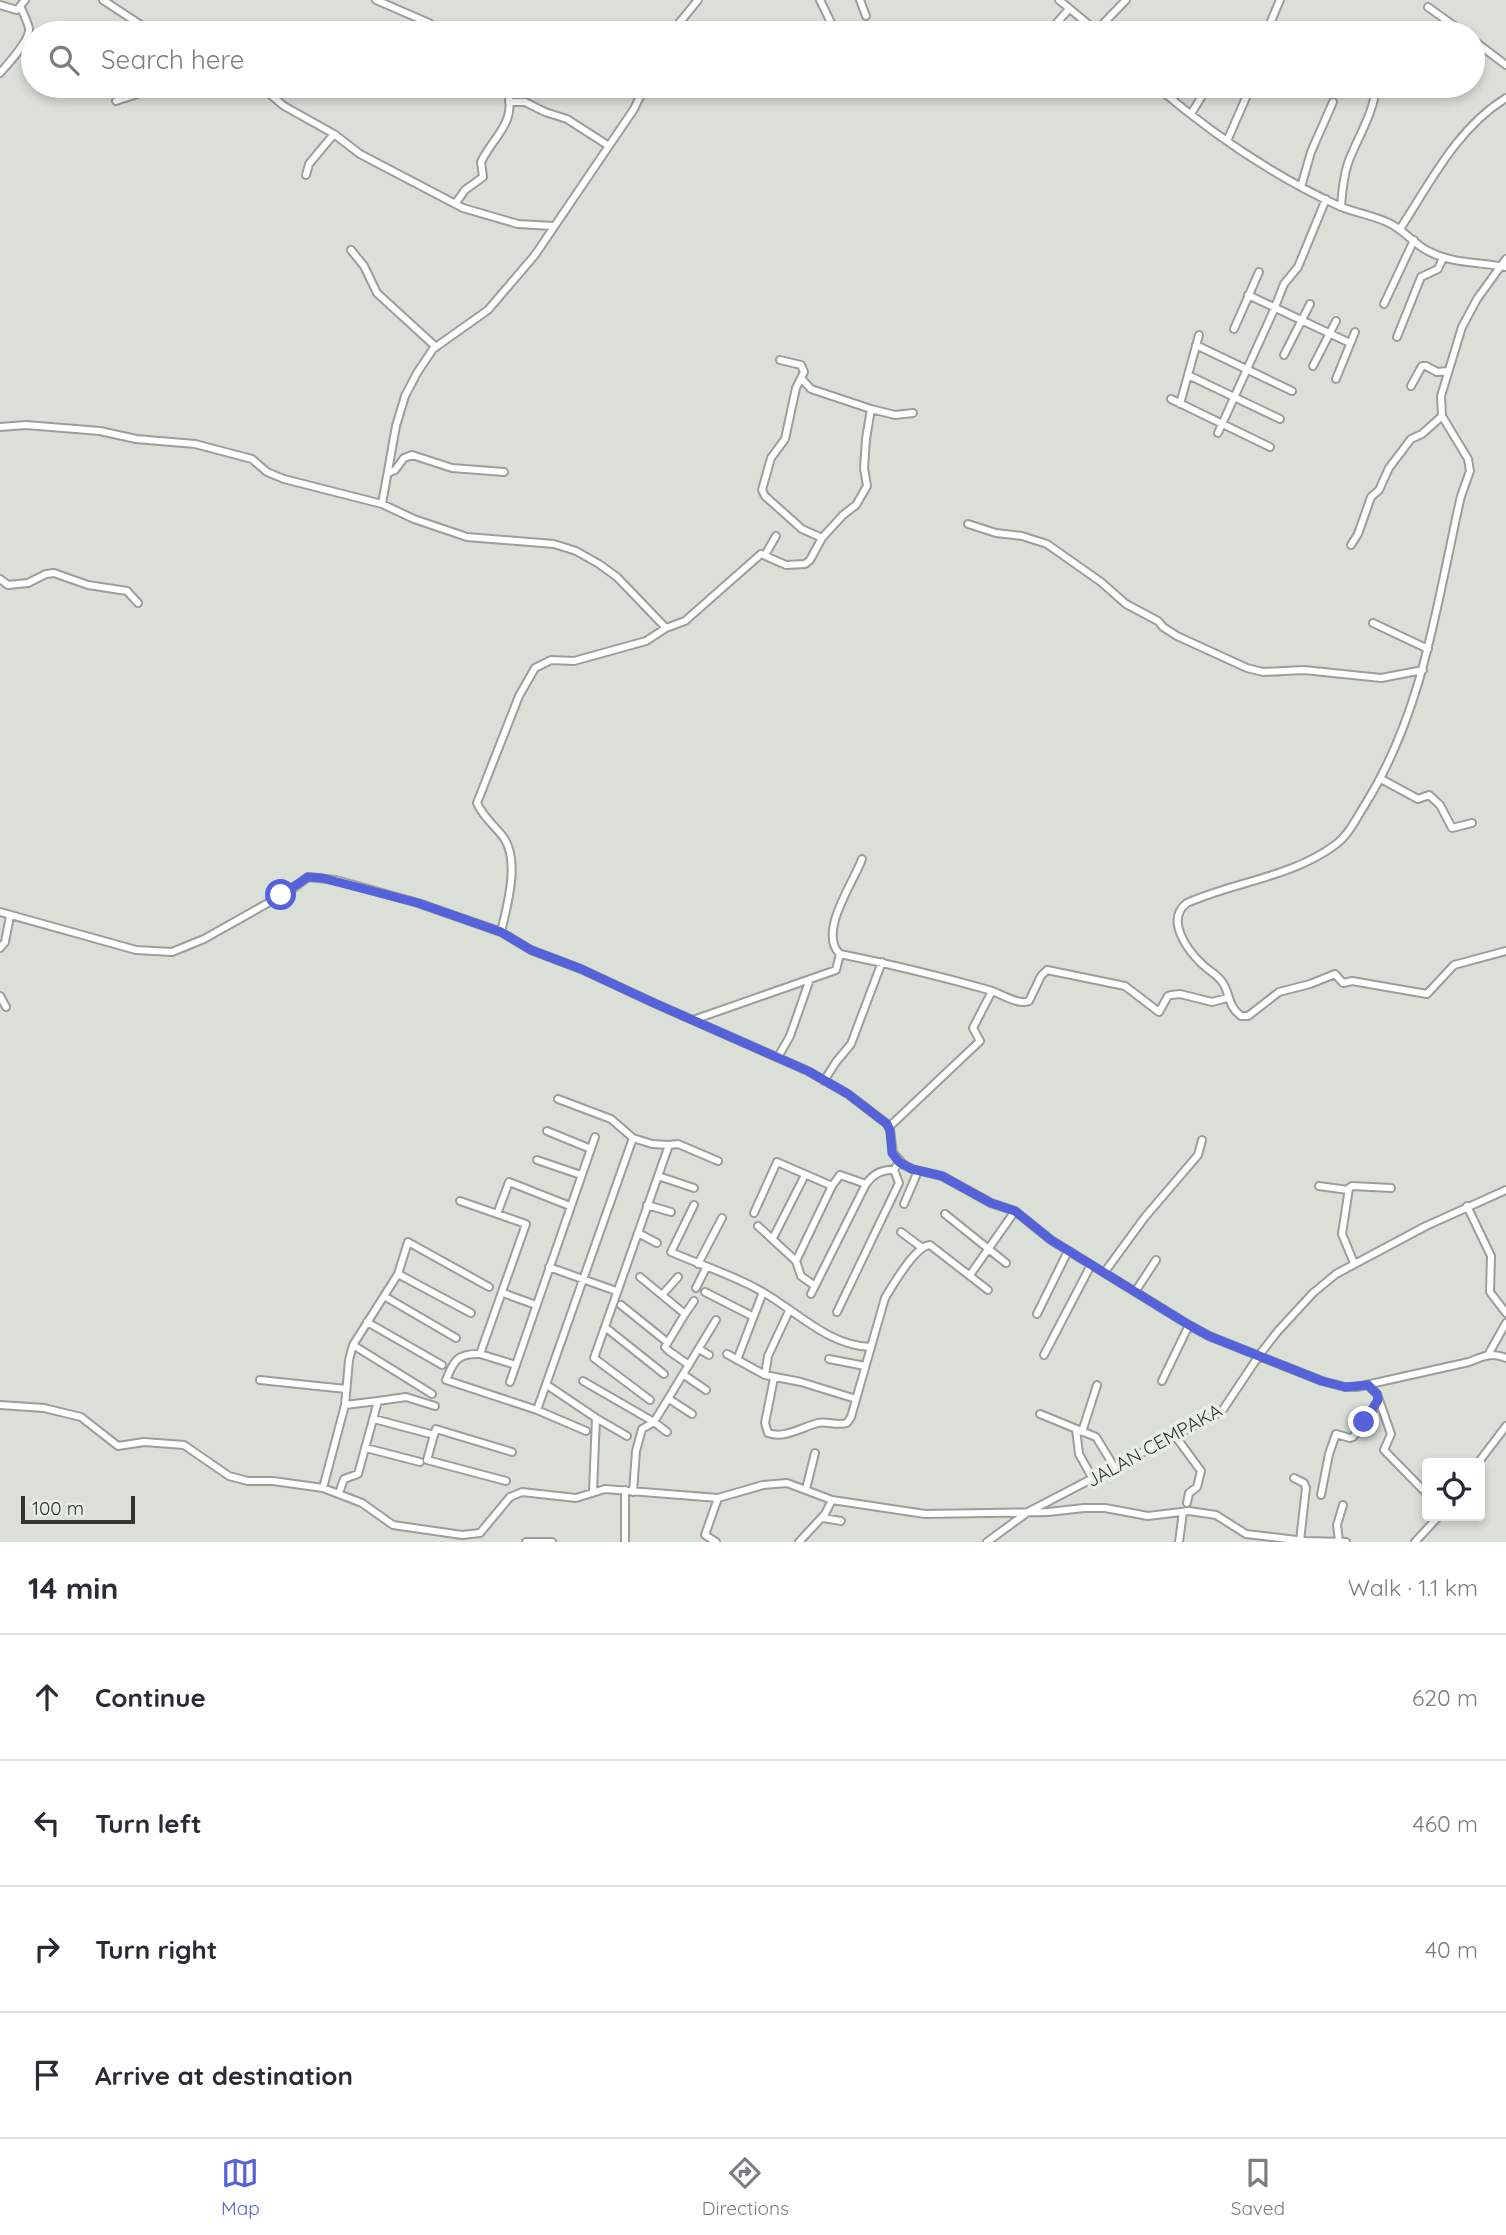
<!DOCTYPE html>
<html lang="en">
<head>
<meta charset="utf-8">
<style>
  :root { --surface:#fff; --page:#f2f2f3; --text:#2b2b33; --muted:#7c7c81; --line:#e1e1e2; --accent:#5562d9 }
  body { margin:0; font-family:Quicksand,sans-serif; background:var(--page); color:var(--text) }
  .controls { position:absolute; right:21px; bottom:21px; display:grid; overflow:hidden; border-radius:7px; box-shadow:0 4px 10px #0003 }
  .controls button { width:63px; height:63px; display:grid; place-items:center; padding:0; border:0; border-bottom:2px solid var(--line); background:var(--surface); color:var(--text); font:35px sans-serif }
  .scale { position:absolute; left:21px; bottom:18px; width:114px; box-sizing:border-box; padding-left:7px; border:4px solid #323430; border-top:0; font-size:19px; line-height:24px; white-space:nowrap; color:#323430; -webkit-text-stroke:5px #e7eee4; paint-order:stroke }
  .stop { position:absolute; width:21px; height:21px; margin:-16px; border:5px solid #5562d9; border-radius:50%; background:#fff }
  .stop.end { background:#5562d9; border-color:#fff; box-shadow:0 2px 7px #0008 }
  .list { margin:0; padding:0; list-style:none }
  h2 { display:flex; justify-content:space-between; align-items:center; height:91px; margin:0; padding:0 28px; font-size:30px }
  h2 small { font-size:23px; font-weight:400; color:var(--muted) }
  .list li { display:grid; grid-template-columns:46px 1fr auto; gap:21px; align-items:center; box-sizing:border-box; height:126px; padding:0 28px; border-top:2px solid var(--line) }
  .list b { display:block; font-size:26px; white-space:nowrap }
  .list em { font-size:23px; font-style:normal; color:var(--muted) }
  .icon { flex:none; width:38px; height:38px; fill:none; stroke:currentColor; stroke-width:2; stroke-linecap:round; stroke-linejoin:round }
  .map { position:relative; flex:none; width:1506px; height:1542px; overflow:hidden }
  .search { position:absolute; background:var(--surface); box-shadow:0 4px 10px #0003; left:21px; right:21px; top:21px; height:77px; display:flex; align-items:center; gap:18px; box-sizing:border-box; padding:0 24px; border-radius:38px; color:var(--muted); font-size:26px }
  .sheet { height:595px; background:var(--surface) }
  nav { display:flex; justify-content:space-around; align-items:center; box-sizing:border-box; height:98px; border-top:2px solid var(--line); background:var(--surface); font-size:19px; color:var(--muted) }
  nav a { display:grid; justify-items:center; gap:4px }
  nav .on { color:var(--accent) }
  .map>svg:first-child { display:block }
</style>
</head>
<body>
<div class="map">
<svg width="1506" height="1542" viewBox="0 0 1506 1542">
  <rect width="100%" height="100%" fill="#dae0d7"/>
  <g fill="none" stroke-linecap="round" stroke-linejoin="round">
    <g stroke="#9a9f97" stroke-width="10">
      <path id="minor" d="M103 0 153 33
        M376 0 429 23 443 33
        M820 0 836 33
        M860 0 866 16
        M1059 0 1099 33
        M0 5 17 10 25 0
        M1428 7 1464 33
        M1096 31 1126 0
        M671 33 698 0
        M1048 33 1069 9
        M1266 33 1280 0
        M1473 40 1506 65
        M0 73C8 64 30 40 29 29 28 22 23 13 20 6
        M260 86 284 106 334 134 360 154 463 208 518 224 553 226
        M1029 86 1030 87
        M1156 86C1212 134 1272 175 1339 206 1355 213 1373 215 1389 223 1404 230 1414 244 1428 251 1452 264 1480 262 1506 267
        M116 101 143 92 151 86
        M509 102H525L545 112 567 119 609 146
        M1191 114 1208 86
        M1227 141 1251 86
        M306 175 309 164 334 134
        M1301 187 1311 152 1333 102
        M455 204 465 190 483 177 481 162C494 135 519 122 506 86
        M1341 207C1342 192 1343 178 1348 163 1357 138 1374 114 1376 86
        M1400 229C1430 183 1457 128 1506 98
        M351 250 364 266 377 293 436 347
        M1506 259 1477 299 1462 327 1441 396 1442 416 1468 459 1470 471 1461 496C1437 601 1424 710 1366 803 1357 817 1349 835 1335 845 1292 877 1234 882 1187 903 1165 919 1187 950 1202 964 1209 971 1217 974 1223 983 1231 996 1227 1005 1241 1016H1248L1279 992 1310 984 1335 974 1343 983 1352 981 1427 994 1454 965 1506 951
        M1248 295 1350 343
        M1384 304 1414 240
        M1234 329 1259 272
        M1397 337 1421 277 1438 269 1443 258
        M1196 345 1292 391
        M1284 355 1310 304
        M780 360 801 365 804 372 796 388 785 439 771 458 762 490 765 496 802 529 822 538
        M1313 366 1336 321
        M1188 375 1280 419
        M802 379 811 389 871 409 895 415 913 413
        M1336 379 1355 332
        M1411 386 1422 366H1426L1437 372 1448 371
        M1171 399 1270 447
        M1180 404 1199 335
        M0 427 26 425 100 431 136 439 195 444 252 459 267 472 284 479 382 504 414 519 467 537 554 544 576 551 599 564 617 577 666 628
        M1218 433 1273 312 1284 284 1298 267 1326 199
        M388 473 395 470 404 458 412 455 452 468 504 472
        M382 504 396 426 405 396 417 373 433 349 488 310 535 255 634 109 645 86
        M968 524 996 533 1022 536 1047 544 1101 582 1126 604 1158 621 1163 627 1177 636 1247 668 1263 672 1304 670 1381 678 1423 670
        M1351 545 1358 534 1371 497 1379 490 1389 468 1411 439 1422 434 1442 416
        M765 555 776 536
        M0 579 8 585 28 583 46 574 54 573 88 585 127 591 138 603
        M1373 623 1428 649
        M1381 779 1418 799 1429 795 1440 805 1452 828 1472 823
        M0 912 136 950 172 952 204 939 291 890 308 877 336 880 418 903 501 932 531 950 581 969 654 1003 808 1071 848 1094 887 1124 890 1130 893 1153 904 1165 912 1169 942 1176 991 1203 1015 1211 1051 1240 1189 1325 1209 1336 1322 1381 1345 1387H1357L1469 1362C1483 1356 1492 1352 1506 1358
        M501 932C507 906 520 862 504 838 495 826 483 817 477 803L519 696 535 668 551 660 574 661 646 641 666 628 685 621 761 554 786 565 805 564 810 560 822 538 843 515 856 505 867 486 864 468 866 439 871 409
        M0 948 5 942 10 916
        M840 954C817 933 854 882 862 859
        M0 996 6 1007
        M693 1020 836 970 840 954C890 964 939 976 989 990 1000 993 1019 1006 1029 1001L1041 976 1047 970 1125 986 1159 1012 1168 996 1171 995 1180 994 1212 1002 1227 998
        M778 1057 790 1036 810 979
        M824 1081 836 1062 851 1044 882 962
        M558 1099 611 1119 633 1138 652 1144 669 1145
        M889 1127 980 1041 973 1028 992 991
        M547 1131 591 1149
        M537 1160 581 1175
        M658 1176 694 1188
        M1319 1186 1348 1190
        M460 1201 526 1224 480 1354C458 1353 454 1360 446 1380L537 1410 586 1431
        M904 1204 918 1171
        M647 1205 671 1212
        M694 1205 671 1252C701 1265 733 1275 761 1291 797 1311 828 1346 871 1347
        M1467 1206 1491 1256 1490 1292 1506 1313
        M754 1213 777 1162 832 1186
        M497 1214 509 1182 570 1206
        M945 1214 1006 1263
        M758 1226 796 1261
        M901 1232 921 1247
        M638 1233 657 1243
        M773 1238 805 1175
        M1354 1263 1342 1234 1349 1188 1352 1186 1391 1188
        M698 1264 722 1218
        M549 1267 616 1291
        M1104 1273 1145 1217 1198 1155 1202 1140
        M398 1274 471 1313
        M970 1275 1015 1211
        M640 1277 685 1314 665 1347 669 1351 689 1365
        M815 1286 801 1276 796 1261 832 1186 840 1175 866 1184
        M696 1288 706 1268
        M705 1292 752 1316
        M1135 1292 1156 1260
        M503 1293 536 1305
        M811 1294 866 1184C873 1174 882 1169 894 1170
        M662 1295 678 1277
        M384 1296 456 1338
        M621 1305 667 1342
        M837 1312 899 1183 894 1170 899 1162
        M685 1314 694 1301
        M1037 1314 1068 1251
        M367 1322 442 1365
        M605 1327 664 1374
        M353 1345 432 1394
        M699 1349 709 1355
        M480 1354 516 1365
        M727 1354 765 1375 801 1382 856 1399
        M1044 1355 1091 1265
        M1488 1355 1506 1323
        M829 1359 865 1366
        M737 1360 763 1292
        M684 1375 706 1390
        M765 1375 768 1356 789 1311
        M774 1378 765 1423 768 1433C785 1439 802 1427 818 1423 827 1421 837 1426 847 1423L851 1417 885 1298C893 1285 915 1246 930 1245L988 1290
        M260 1380 346 1389
        M583 1381 654 1422 667 1432
        M1162 1381 1189 1325
        M510 1382 595 1137
        M547 1385 596 1418 593 1491
        M1368 1385 1377 1394 1391 1434 1384 1450 1427 1494
        M669 1399 692 1414
        M650 1400 594 1358 669 1145 678 1144 718 1161
        M0 1405 44 1408 81 1417 118 1446 144 1442 184 1445 229 1476 248 1481H273L323 1488 362 1503 393 1525 462 1535 480 1533 510 1497 522 1492 576 1498 605 1489 718 1498 763 1485 787 1483 832 1500 925 1514 1048 1512 1084 1508H1105L1148 1516 1189 1511 1216 1515 1246 1534 1305 1541 1346 1542
        M345 1405 378 1401
        M537 1410 633 1138
        M1040 1414 1096 1437 1115 1468
        M596 1418 627 1436
        M374 1419 434 1435 436 1429 512 1452
        M1076 1429 1079 1454 1093 1479
        M1082 1432 1097 1385
        M434 1435 427 1460 506 1481
        M1176 1437 1201 1471 1197 1487 1189 1493 1187 1503
        M366 1448 420 1462
        M1478 1463 1506 1426
        M1294 1478 1304 1483 1306 1488 1300 1541
        M323 1488 345 1405 349 1360 353 1345 398 1274 408 1242 489 1287
        M806 1489 815 1453
        M633 1492 636 1451 642 1429 654 1422 716 1320
        M339 1493 344 1479 358 1474 378 1401 406 1397 435 1406
        M1321 1495 1329 1454 1336 1434 1350 1438 1353 1437 1374 1409 1378 1400
        M823 1518 841 1521
        M1339 1541 1337 1525 1343 1505
        M526 1542H552
        M625 1542V1490
        M716 1542 705 1535 718 1498
        M799 1542 825 1514 832 1500
        M987 1542 1028 1512 1222 1411 1260 1354 1278 1331 1313 1293 1336 1274 1426 1226 1506 1190
        M1179 1542 1183 1512
        M1415 1542 1439 1516"/>
    </g>
    <use href="#minor" stroke="#fff" stroke-width="6"/>
  </g>
  <g fill="none" stroke-linecap="round" stroke-linejoin="round">
    <path stroke="#5562d9" stroke-width="9" d="M281 895 308 877 322 878 418 903 501 932 531 950 581 969 654 1003 808 1071 848 1094 887 1124 890 1130 892 1153 899 1162 912 1169 942 1176 991 1203 1015 1211 1051 1240 1189 1325 1209 1336 1322 1381 1345 1387 1368 1385 1377 1394 1378 1400 1364 1422"/>
  </g>
  <g text-anchor="middle" dominant-baseline="central" stroke-width="7" stroke-linejoin="round" paint-order="stroke">
    <g font-size="19" fill="#323430" stroke="#e7eee4">
      <text transform="translate(1154 1445) rotate(-29)">JALAN CEMPAKA</text>
    </g>
  </g>
</svg>
<div class="controls">
<button><svg class="icon" aria-label="locate" viewBox="0 0 24 24"><circle cx="12" cy="12" r="6"/><path d="M12 2v4M12 18v4M2 12h4M18 12h4"/></svg></button>
</div>
<div class="scale">100 m</div>
<div class="stop" style="left:281px;top:895px"></div>
<div class="stop end" style="left:1364px;top:1422px"></div>
<div class="search"><svg class="icon" aria-label="search" viewBox="0 0 24 24"><circle cx="10" cy="10" r="6"/><path d="M15 15l6 6"/></svg>Search here</div>
</div>
<section class="sheet">
<h2>14 min<small>Walk · 1.1 km</small></h2>
<ul class="list">
<li><svg class="icon" aria-label="ahead" viewBox="0 0 24 24"><path d="M12 20V5M6 11l6-6 6 6"/></svg><div><b>Continue</b></div><em>620 m</em></li>
<li><svg class="icon" aria-label="left" viewBox="0 0 24 24"><path d="M17 20v-9H6M10 6l-5 5 5 5"/></svg><div><b>Turn left</b></div><em>460 m</em></li>
<li><svg class="icon" aria-label="right" viewBox="0 0 24 24"><path d="M7 20v-9h11M14 6l5 5-5 5"/></svg><div><b>Turn right</b></div><em>40 m</em></li>
<li><svg class="icon" aria-label="arrive" viewBox="0 0 24 24"><path d="M6 21V4h12l-3 4 3 4H6"/></svg><div><b>Arrive at destination</b></div></li>
</ul>
</section>
<nav>
<a class="on"><svg class="icon" aria-label="map" viewBox="0 0 24 24"><path d="M3 6l6-2 6 2 6-2v14l-6 2-6-2-6 2zM9 4v14M15 6v14"/></svg>Map</a>
<a><svg class="icon" aria-label="directions" viewBox="0 0 24 24"><path d="M12 3l9 9-9 9-9-9zM9 14v-3h6M13 9l2 2-2 2"/></svg>Directions</a>
<a><svg class="icon" aria-label="saved" viewBox="0 0 24 24"><path d="M7 4h10v16l-5-4-5 4z"/></svg>Saved</a>
</nav>
</body>
</html>
